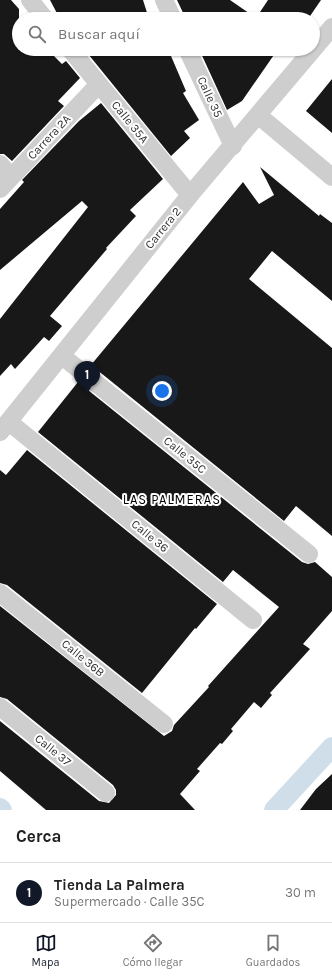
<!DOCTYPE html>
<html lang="es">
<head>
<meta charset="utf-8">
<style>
  :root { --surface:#fff; --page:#f6f6f6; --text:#222; --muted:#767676; --line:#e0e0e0; --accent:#111827 }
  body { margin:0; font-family:Karla,sans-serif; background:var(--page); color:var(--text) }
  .you { position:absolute; left:162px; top:391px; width:14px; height:14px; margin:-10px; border:3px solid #fff; border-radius:50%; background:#1a73e8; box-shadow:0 0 0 6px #1a73e833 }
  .badge { display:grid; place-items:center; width:26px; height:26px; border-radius:50%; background:var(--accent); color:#fff; font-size:13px; font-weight:700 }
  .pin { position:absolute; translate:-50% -33px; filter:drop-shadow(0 1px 2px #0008) }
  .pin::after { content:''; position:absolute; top:21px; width:14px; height:12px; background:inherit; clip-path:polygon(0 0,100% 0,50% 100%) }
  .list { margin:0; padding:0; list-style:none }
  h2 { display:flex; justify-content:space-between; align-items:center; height:52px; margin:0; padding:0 16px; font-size:17px }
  h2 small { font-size:13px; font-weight:400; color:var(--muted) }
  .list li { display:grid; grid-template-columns:26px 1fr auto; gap:12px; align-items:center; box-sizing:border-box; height:60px; padding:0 16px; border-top:1px solid var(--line) }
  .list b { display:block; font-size:15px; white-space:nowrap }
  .list p { margin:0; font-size:13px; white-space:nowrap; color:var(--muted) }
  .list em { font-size:13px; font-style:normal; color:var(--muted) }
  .icon { flex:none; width:22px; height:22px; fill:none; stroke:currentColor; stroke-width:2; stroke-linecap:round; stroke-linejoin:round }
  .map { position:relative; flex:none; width:332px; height:810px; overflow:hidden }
  .search { position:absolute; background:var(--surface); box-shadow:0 1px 3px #0004; left:12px; right:12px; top:12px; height:44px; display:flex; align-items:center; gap:10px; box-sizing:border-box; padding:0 14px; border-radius:22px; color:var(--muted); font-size:15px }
  .sheet { height:112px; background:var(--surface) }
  nav { display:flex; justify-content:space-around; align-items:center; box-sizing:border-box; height:56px; border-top:1px solid var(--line); background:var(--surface); font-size:11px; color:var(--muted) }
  nav a { display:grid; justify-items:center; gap:2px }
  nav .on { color:var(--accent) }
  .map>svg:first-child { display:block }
</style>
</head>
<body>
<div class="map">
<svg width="332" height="810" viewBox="0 0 332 810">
  <rect width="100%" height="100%" fill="#fff"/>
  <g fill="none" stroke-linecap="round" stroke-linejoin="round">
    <path stroke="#d0dee9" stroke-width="20" d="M0 808 2 810
      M274 810 332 747"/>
  </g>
  <path fill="#181818" d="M0 0H11L19 9V49H47L62 64 66 61 80 78 58 101 64 106 12 161 4 154H0Z
    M50 0H143L149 19H60Z
    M177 0H230L256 18 268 0H321L308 19H228L223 15 215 19H186Z
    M84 49H168L186 91 183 93 199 120 184 131 190 138 171 156Z
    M199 49H278L242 101 227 110Z
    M332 79V133L306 111Z
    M101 103 163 179 130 210 136 216 106 248 107 249 50 316 62 326 49 341 44 337 15 369 11 364 0 376V319L88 207 82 201 0 270V209L24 182 22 180 79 121Z
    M260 167 319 216 320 214 332 223V301L272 251 249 279 332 348V536L296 506 284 521 91 365 243 182 259 204 274 195Z
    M78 382 302 562 308 564 315 562 332 577V611L303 644 310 649 270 693 272 695 261 708 254 702 231 729 233 731 222 744 220 743 197 769 200 771 180 794 195 810H46L0 771V721L99 801 109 803 116 795V790L113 785 7 699 0 697V606L164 736 172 731 174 725 209 687 208 686 279 607 233 570 223 582 38 432Z
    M27 450 217 604 196 629 195 628 142 693 7 585 0 583V470L6 475Z
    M332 774V810H300L316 789Z"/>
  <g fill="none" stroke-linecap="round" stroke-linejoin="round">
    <path stroke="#cecece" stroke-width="18" d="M30 0 45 19
      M164 0 173 19
      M70 49 190 195
      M187 49 233 146
      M259 116 332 177
      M0 164 11 177
      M0 189 99 84
      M62 356 309 554
      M9 422 253 620
      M0 432 190 195 332 27
      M0 593 164 724
      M0 707 106 793"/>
  </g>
  <g text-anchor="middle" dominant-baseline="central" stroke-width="4" stroke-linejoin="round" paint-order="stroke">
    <g font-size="12" fill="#313131" stroke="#fff">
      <text transform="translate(210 97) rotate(65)">Calle 35</text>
      <text transform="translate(130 122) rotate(51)">Calle 35A</text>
      <text transform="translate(49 137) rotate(-47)">Carrera 2A</text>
      <text transform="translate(163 228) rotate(-51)">Carrera 2</text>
      <text transform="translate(185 455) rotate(39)">Calle 35C</text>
      <text transform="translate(150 536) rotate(39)">Calle 36</text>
      <text transform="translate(83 658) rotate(39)">Calle 36B</text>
      <text transform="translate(53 750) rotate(39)">Calle 37</text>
    </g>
    <g font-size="13" letter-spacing="1" fill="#000" stroke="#fff">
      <text x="172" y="499">LAS PALMERAS</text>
    </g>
  </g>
</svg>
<div class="you"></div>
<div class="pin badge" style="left:87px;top:394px">1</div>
<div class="search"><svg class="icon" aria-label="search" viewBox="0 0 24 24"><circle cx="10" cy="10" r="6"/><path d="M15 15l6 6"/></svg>Buscar aquí</div>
</div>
<section class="sheet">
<h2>Cerca<small></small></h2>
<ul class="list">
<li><span class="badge">1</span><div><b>Tienda La Palmera</b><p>Supermercado · Calle 35C</p></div><em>30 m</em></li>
</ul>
</section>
<nav>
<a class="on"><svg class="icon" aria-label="map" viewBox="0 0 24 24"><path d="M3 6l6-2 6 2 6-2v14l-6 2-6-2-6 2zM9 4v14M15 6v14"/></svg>Mapa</a>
<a><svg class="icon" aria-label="directions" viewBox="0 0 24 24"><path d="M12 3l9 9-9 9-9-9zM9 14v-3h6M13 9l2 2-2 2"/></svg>Cómo llegar</a>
<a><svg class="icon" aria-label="saved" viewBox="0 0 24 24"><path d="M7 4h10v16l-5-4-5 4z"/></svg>Guardados</a>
</nav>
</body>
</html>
